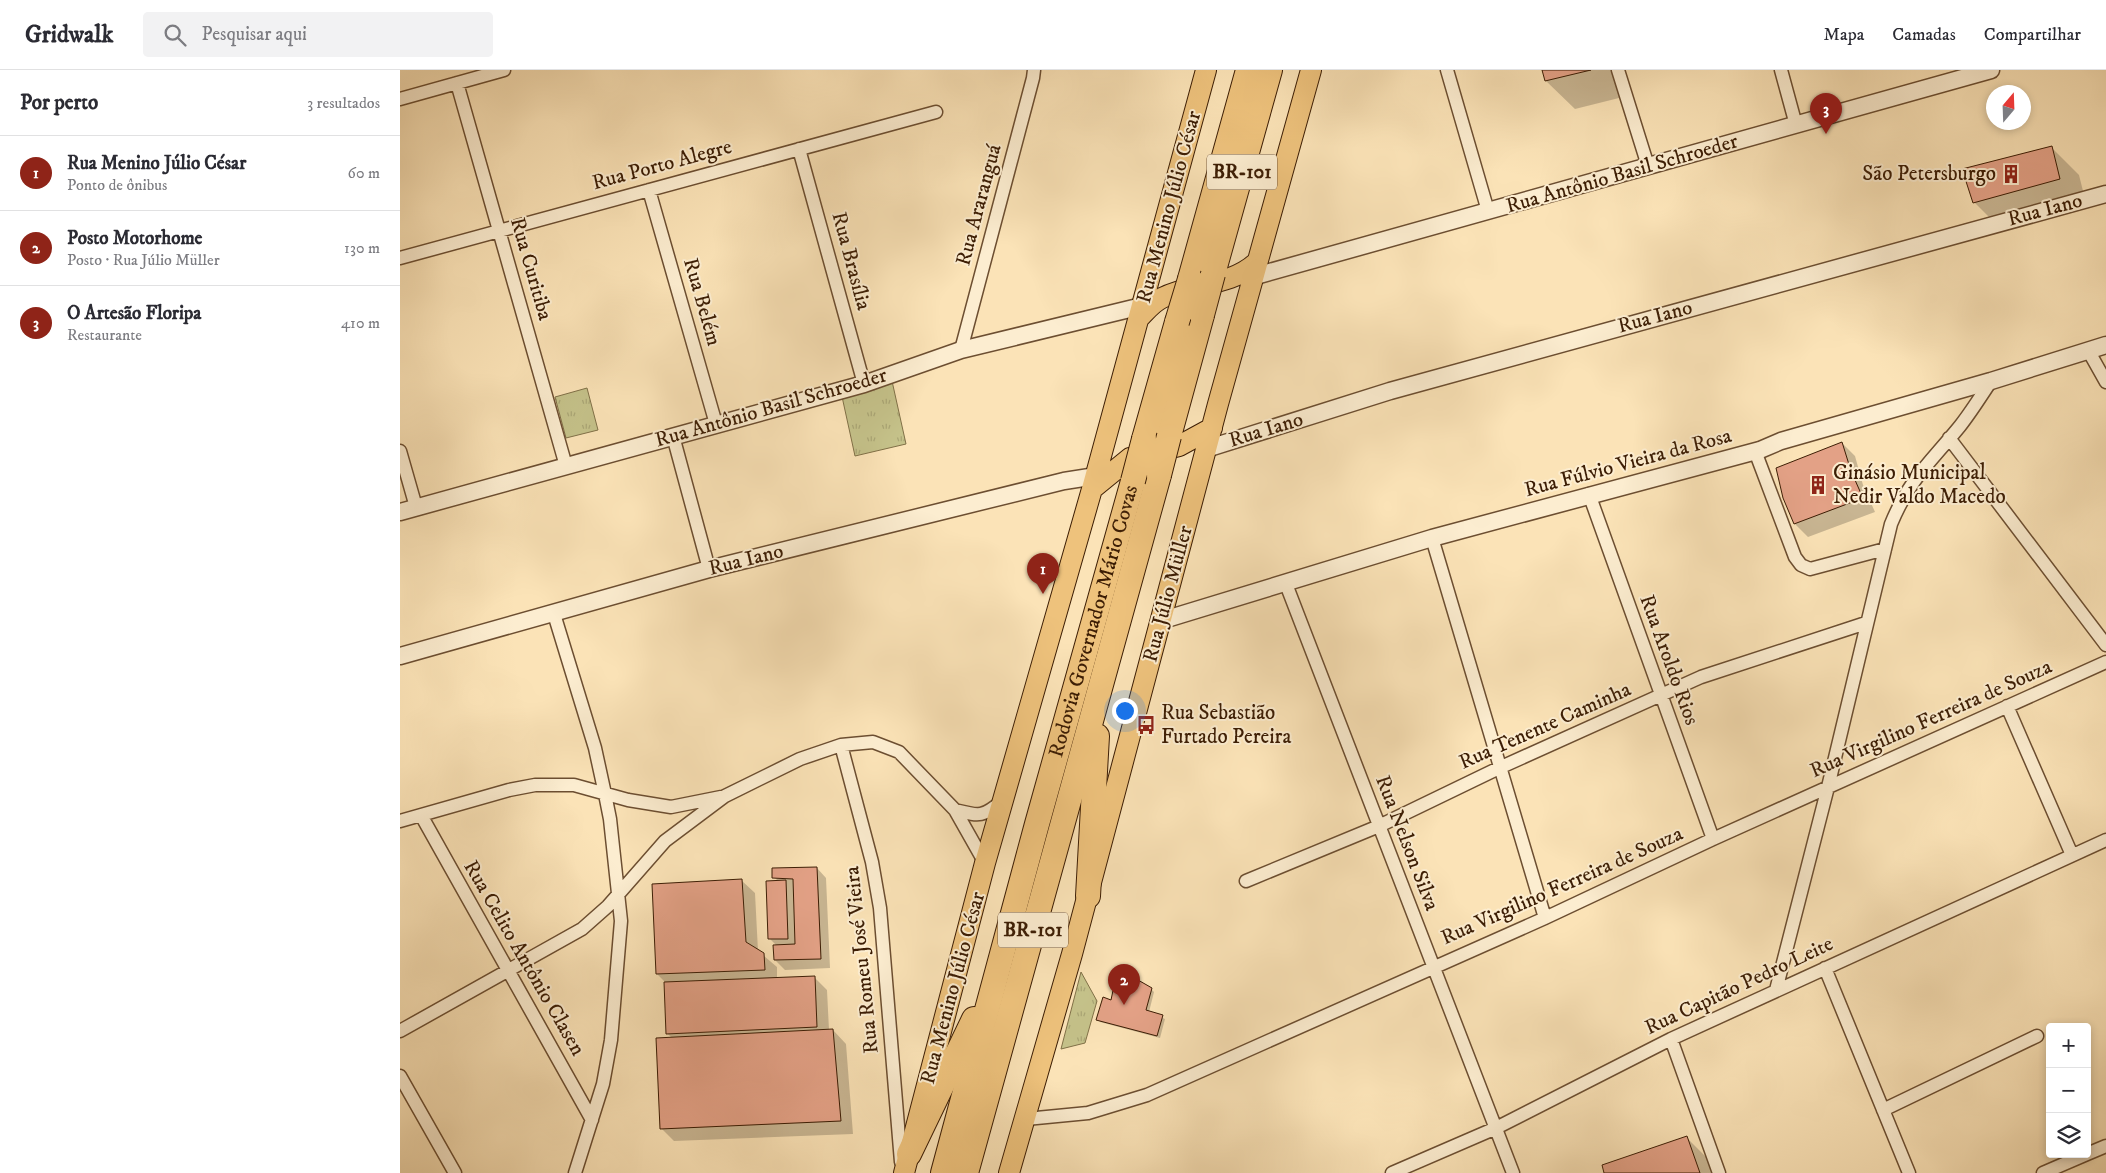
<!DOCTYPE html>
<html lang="pt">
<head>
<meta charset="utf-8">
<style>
  :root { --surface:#fff; --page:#f2f2f3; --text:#2b2b33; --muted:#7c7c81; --line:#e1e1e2; --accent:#8f2418 }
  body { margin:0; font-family:"IM FELL DW Pica",serif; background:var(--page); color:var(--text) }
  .controls { position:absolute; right:15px; bottom:15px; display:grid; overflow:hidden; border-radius:5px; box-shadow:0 2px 8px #0003 }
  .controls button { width:45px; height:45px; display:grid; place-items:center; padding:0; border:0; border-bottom:1px solid var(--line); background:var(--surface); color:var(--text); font:25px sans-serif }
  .compass { position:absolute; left:1586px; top:15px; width:45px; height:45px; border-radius:50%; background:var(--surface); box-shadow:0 2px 8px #0003; rotate:19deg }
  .you { position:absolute; left:724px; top:640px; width:18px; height:18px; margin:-12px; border:4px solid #fff; border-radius:50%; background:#1a73e8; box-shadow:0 0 0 8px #1a73e833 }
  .badge { display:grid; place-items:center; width:32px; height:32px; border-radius:50%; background:var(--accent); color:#fff; font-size:16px; font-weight:700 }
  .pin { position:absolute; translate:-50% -41px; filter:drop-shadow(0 1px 2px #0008) }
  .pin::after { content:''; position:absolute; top:26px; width:18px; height:15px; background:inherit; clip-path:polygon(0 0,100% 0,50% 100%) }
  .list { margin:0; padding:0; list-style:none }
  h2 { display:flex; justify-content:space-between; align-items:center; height:65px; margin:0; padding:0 20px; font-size:21px }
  h2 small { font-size:16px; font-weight:400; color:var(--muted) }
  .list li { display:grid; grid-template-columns:32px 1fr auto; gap:15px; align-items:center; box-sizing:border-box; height:75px; padding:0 20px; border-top:1px solid var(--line) }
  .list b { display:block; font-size:19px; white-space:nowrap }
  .list p { margin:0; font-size:16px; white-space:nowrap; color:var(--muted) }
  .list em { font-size:16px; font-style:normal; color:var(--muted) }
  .icon { flex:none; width:28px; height:28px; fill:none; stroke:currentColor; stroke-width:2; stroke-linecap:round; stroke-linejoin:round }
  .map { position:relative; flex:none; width:1706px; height:1103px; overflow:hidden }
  header { display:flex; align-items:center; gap:30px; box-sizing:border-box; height:70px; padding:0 25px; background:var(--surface); border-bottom:1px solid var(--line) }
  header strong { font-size:24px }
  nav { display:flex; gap:28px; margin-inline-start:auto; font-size:18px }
  .search { width:350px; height:45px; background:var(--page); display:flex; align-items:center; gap:12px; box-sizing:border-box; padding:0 18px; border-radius:5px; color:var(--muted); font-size:19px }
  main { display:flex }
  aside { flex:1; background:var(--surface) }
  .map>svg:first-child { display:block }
</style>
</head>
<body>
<header>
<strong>Gridwalk</strong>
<div class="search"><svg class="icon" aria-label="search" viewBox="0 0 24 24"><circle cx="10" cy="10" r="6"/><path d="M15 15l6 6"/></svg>Pesquisar aqui</div>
<nav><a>Mapa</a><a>Camadas</a><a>Compartilhar</a></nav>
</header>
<main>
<aside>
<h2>Por perto<small>3 resultados</small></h2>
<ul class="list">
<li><span class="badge">1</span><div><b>Rua Menino Júlio César</b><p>Ponto de ônibus</p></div><em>60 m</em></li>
<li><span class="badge">2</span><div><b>Posto Motorhome</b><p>Posto · Rua Júlio Müller</p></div><em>130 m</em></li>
<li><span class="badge">3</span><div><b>O Artesão Floripa</b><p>Restaurante</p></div><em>410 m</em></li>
</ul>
</aside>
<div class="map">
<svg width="1706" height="1103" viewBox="0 0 1706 1103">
  <defs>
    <pattern id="grass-tufts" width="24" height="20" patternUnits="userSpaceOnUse" patternTransform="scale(1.25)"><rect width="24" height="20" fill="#c5c28a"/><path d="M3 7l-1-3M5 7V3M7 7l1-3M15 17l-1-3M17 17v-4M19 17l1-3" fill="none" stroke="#aaa675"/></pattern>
  </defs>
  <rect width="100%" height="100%" fill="#fbe3b7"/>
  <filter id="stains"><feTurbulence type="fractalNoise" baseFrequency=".004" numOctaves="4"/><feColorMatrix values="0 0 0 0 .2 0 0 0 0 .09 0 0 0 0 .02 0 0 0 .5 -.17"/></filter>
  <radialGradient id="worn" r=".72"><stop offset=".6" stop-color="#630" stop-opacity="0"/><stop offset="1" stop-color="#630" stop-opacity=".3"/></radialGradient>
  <path fill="url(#grass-tufts)" stroke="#807047" d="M492 311 506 374 455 386 441 322Z
    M187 318 198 360 166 368 155 327Z
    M681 902 697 931 685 973 661 979Z"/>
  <path fill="#0003" d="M1143 0H1216L1223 27 1175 39 1146 11Z
    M1651 77 1679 105 1687 137 1602 160 1574 132Z
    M1442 373 1455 386 1463 415 1475 442 1408 467 1395 454Z
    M417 798 426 808 430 898 385 900 375 890 377 876 369 868 379 812 374 807Z
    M341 810 355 823 358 881 377 897V908L414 907 427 920 429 960H433L446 974 453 1064 274 1071 261 1058 273 969 267 963 265 912 257 904Z
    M751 919 754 922 749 942 765 949 760 968 700 952 698 949 712 932Z
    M1287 1068 1315 1096 1318 1103H1206Z"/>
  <path fill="#e3a186" stroke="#3c1d04" d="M1142 0H1191L1145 11Z
    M1652 76 1660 109 1573 133 1562 99Z
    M1442 372 1451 401 1463 428 1394 454 1383 428 1376 398Z
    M417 797 421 889 374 890 373 875 395 874 393 809 372 808V798Z
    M342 809 346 872 364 883 365 900 256 904 252 814Z
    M386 810 388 869H368L366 811Z
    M415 906 417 957 266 964 264 912Z
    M716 906 738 910 752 918 746 940 763 945 757 966 696 950 703 927 711 930Z
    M433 959 441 1051 260 1059 256 968Z
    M1287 1066 1300 1103H1204L1202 1095Z"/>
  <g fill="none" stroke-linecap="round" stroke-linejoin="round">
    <g stroke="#6c4e31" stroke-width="15">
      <path id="minor" d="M1047 0 1088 141
        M1218 0 1248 96
        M1381 0 1396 55
        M57 13 166 396
        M0 29 104 0
        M399 79 464 314
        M249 120 316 354
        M0 188 536 42
        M561 280 633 8 634 0
        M1688 280 1706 312
        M273 366 309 499
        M1549 368 1706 575
        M0 381 16 437
        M1355 381 1395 487 1401 495 1410 499 1485 479
        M1189 424 1313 769
        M1032 468 1145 848
        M886 514 1113 1103
        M154 544 195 678 205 724 210 749 221 851 211 970 203 1014 175 1103
        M1607 636 1672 785
        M441 675 472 792 480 838 501 1092
        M555 740C579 746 582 748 602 731
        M21 745 192 1050
        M0 751 109 720 135 715H174L228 730 271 737 321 727
        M846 811 979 756 1099 698 1301 607 1466 553
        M1425 898 1509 1103
        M1376 920 1428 717 1491 454C1510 408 1530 393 1560 356 1571 342 1581 326 1591 311
        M0 961 182 859 208 836 265 771 325 726 400 689 441 675 473 672 499 682 555 740 585 793
        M1271 969 1319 1103
        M0 1006 55 1103
        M1483 1040 1637 966
        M626 1049 688 1043 747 1025 1145 848 1313 769 1706 592
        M1687 1084 1706 1076
        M992 1103 1096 1058 1271 969 1706 770
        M1643 1103 1687 1084"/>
    </g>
    <g stroke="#6c4e31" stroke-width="19">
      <path id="tertiary" d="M852 207 1591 0
        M806 379 990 321 1706 124
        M0 442 464 314 561 280 742 236
        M760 551 1032 468 1360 380 1381 371 1591 311 1706 275
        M0 586 309 499 664 411 696 406"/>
    </g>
    <g stroke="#3c1d04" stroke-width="22">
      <path id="primary" d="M739 248C746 241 753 232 762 228 793 212 829 217 856 193
        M692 419 730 388 779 376 812 358
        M504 1103 585 793 692 419 806 0
        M609 1103 672 884 818 334 911 0"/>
    </g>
    <g stroke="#3c1d04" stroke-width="26">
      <g id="motorway">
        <path d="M813 204 870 0"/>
        <path d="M790 209 848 0"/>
        <path d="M769 366 802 245"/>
        <path d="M744 369 777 252"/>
        <path d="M688 826 697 666"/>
        <path d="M509 1084 574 949"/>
        <path id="s1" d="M543 1103 637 754 733 411"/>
        <path d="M566 1103 759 405"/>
      </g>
    </g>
    <use href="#minor" stroke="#fcedd0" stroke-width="12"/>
    <use href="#tertiary" stroke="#fcedd0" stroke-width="16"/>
    <use href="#primary" stroke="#eec27c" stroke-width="20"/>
    <use href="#motorway" stroke="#eec27c" stroke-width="24"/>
    <g stroke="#3c1d04" stroke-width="26" stroke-linecap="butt">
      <path id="motorway-bridge" d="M802 245 813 204
        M777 252 790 209
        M759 405 769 366
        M733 411 744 369"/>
    </g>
    <use href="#motorway-bridge" stroke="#eec27c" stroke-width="24"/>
  </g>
  <defs>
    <g id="building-bare" transform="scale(1.5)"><path d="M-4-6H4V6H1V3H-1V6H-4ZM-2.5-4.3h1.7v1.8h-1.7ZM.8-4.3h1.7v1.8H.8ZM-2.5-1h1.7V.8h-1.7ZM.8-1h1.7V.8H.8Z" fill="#8f2418" stroke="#fcedd0" stroke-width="2.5" paint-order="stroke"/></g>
    <g id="bus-bare" transform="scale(1.5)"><path d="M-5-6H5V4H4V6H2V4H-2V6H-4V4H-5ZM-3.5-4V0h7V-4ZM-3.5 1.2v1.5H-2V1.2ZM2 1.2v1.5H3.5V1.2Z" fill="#8f2418" stroke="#fcedd0" stroke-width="2.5" paint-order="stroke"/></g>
  </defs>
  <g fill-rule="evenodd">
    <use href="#building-bare" x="1611" y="104"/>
    <use href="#building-bare" x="1418" y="415"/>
    <use href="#bus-bare" x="746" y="655"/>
  </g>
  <g text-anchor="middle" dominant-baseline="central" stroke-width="4" stroke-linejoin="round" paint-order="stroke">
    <g fill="#fcedd0" stroke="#765b41" stroke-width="1">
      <rect x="807" y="84.5" width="70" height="35" rx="4"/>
      <rect x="598" y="842.5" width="70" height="35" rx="4"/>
    </g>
    <g font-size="20" font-weight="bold" fill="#3c1d04">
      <text x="842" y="102">BR-101</text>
      <text x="633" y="860">BR-101</text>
    </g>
    <g font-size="21" fill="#3c1d04" stroke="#fcedd0">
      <text transform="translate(262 95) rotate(-15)">Rua Porto Alegre</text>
      <text transform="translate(1222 104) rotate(-16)">Rua Antônio Basil Schroeder</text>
      <text transform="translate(579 135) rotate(-75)">Rua Araranguá</text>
      <text transform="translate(769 137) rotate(-75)">Rua Menino Júlio César</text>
      <text transform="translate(1645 140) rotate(-15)">Rua Iano</text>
      <text transform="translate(451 191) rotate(75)">Rua Brasília</text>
      <text transform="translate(131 199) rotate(74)">Rua Curitiba</text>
      <text transform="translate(302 232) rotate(74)">Rua Belém</text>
      <text transform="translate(1255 247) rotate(-15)">Rua Iano</text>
      <text transform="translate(371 338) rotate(-16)">Rua Antônio Basil Schroeder</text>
      <text transform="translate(866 360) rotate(-17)">Rua Iano</text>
      <text transform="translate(1228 393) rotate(-15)">Rua Fúlvio Vieira da Rosa</text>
      <text transform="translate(346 490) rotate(-14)">Rua Iano</text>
      <text transform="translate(768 524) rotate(-75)">Rua Júlio Müller</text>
      <text stroke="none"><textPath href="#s1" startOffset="572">Rodovia Governador Mário Covas</textPath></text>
      <text transform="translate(1269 590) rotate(70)">Rua Aroldo Rios</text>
      <text transform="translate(1531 649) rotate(-24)">Rua Virgilino Ferreira de Souza</text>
      <text transform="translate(1145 656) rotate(-24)">Rua Tenente Caminha</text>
      <text transform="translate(1007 773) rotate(69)">Rua Nelson Silva</text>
      <text transform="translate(1162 816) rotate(-24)">Rua Virgilino Ferreira de Souza</text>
      <text transform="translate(124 888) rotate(60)">Rua Celito Antônio Clasen</text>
      <text transform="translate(462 890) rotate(-96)">Rua Romeu José Vieira</text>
      <text transform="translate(1339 916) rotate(-25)">Rua Capitão Pedro Leite</text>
      <text transform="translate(553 918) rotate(-75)">Rua Menino Júlio César</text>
    </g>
    <g font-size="21" fill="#3c1d04" stroke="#fcedd0" text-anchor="start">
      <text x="1596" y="104" text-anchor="end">São Petersburgo</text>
      <text x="1433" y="403">Ginásio Municipal<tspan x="1433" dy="24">Nedir Valdo Macedo</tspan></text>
      <text x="761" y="643">Rua Sebastião<tspan x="761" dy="24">Furtado Pereira</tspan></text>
    </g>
  </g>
  <rect width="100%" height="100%" filter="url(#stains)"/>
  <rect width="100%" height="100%" fill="url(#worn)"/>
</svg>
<div class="controls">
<button>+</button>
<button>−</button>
<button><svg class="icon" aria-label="layers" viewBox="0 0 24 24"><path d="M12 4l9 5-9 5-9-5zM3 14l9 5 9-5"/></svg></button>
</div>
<svg class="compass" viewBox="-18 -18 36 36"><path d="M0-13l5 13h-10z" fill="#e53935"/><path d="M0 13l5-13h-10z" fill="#7c7c81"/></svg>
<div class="you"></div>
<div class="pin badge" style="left:643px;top:524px">1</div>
<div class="pin badge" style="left:724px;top:935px">2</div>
<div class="pin badge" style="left:1426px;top:64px">3</div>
</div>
</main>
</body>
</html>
